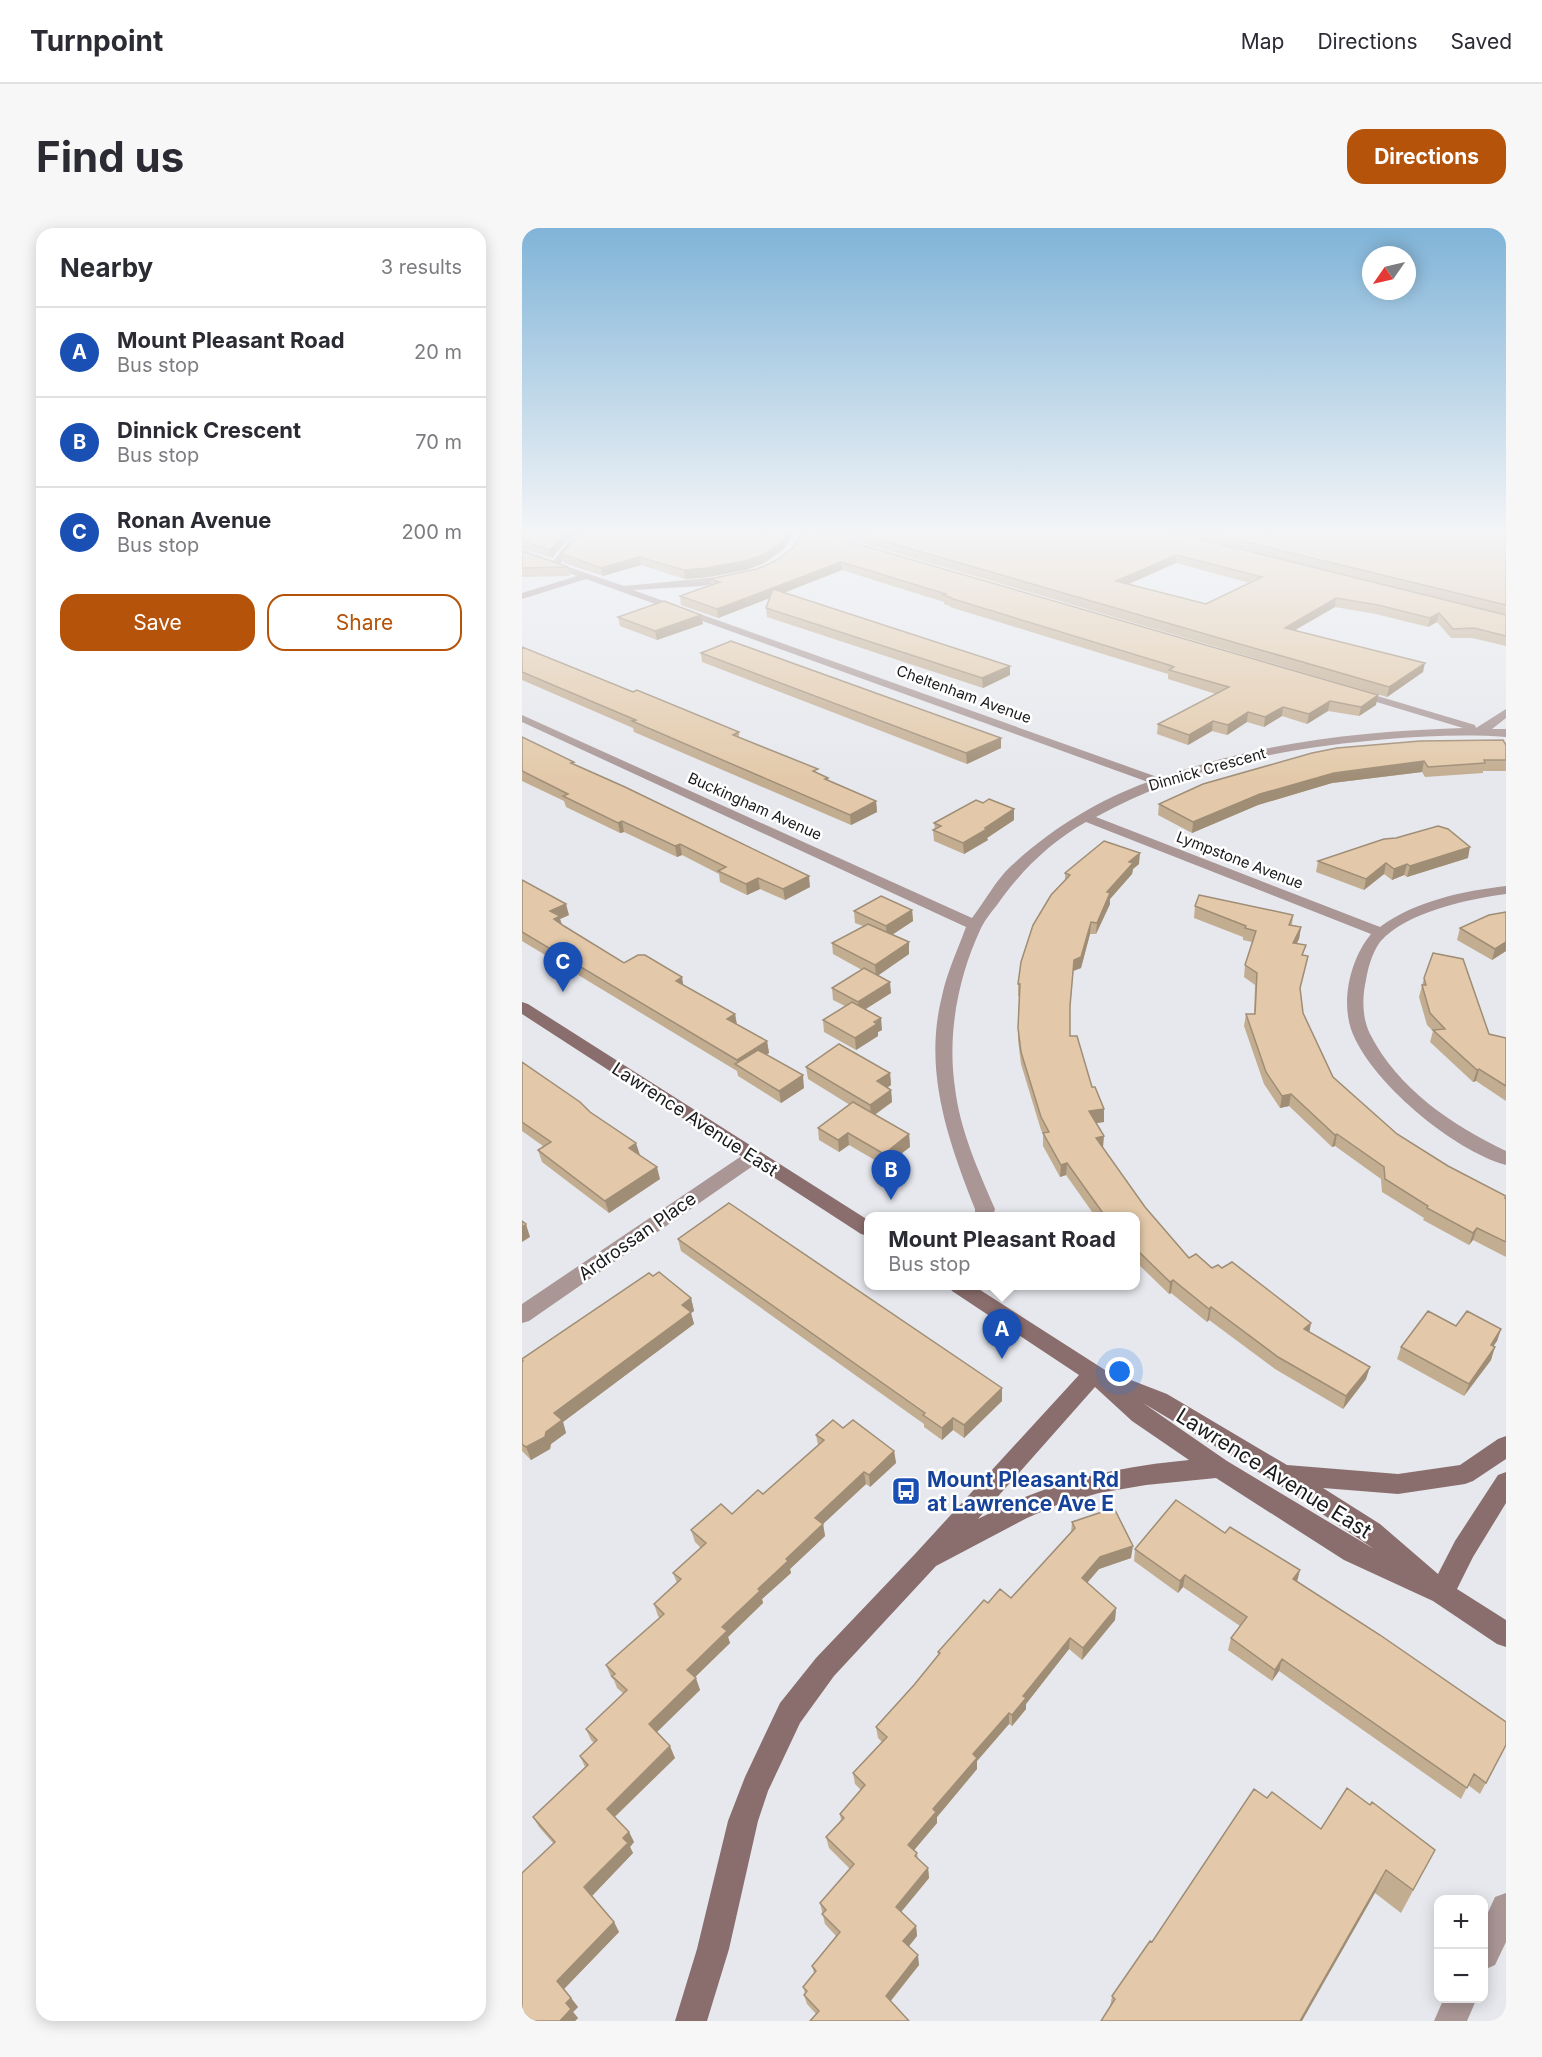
<!DOCTYPE html>
<html lang="en">
<head>
<meta charset="utf-8">
<style>
  :root { --surface:#fff; --page:#f7f7f7; --text:#2b2b33; --muted:#7c7c81; --line:#e1e1e2; --accent:#b45309 }
  body { margin:0; font-family:Inter,sans-serif; background:var(--page); color:var(--text) }
  .controls { position:absolute; right:18px; bottom:18px; display:grid; overflow:hidden; border-radius:12px; box-shadow:0 3px 15px #0003 }
  .controls button { width:54px; height:54px; display:grid; place-items:center; padding:0; border:0; border-bottom:2px solid var(--line); background:var(--surface); color:var(--text); font:30px sans-serif }
  .compass { position:absolute; left:840px; top:18px; width:54px; height:54px; border-radius:50%; background:var(--surface); box-shadow:0 3px 15px #0003; rotate:236deg }
  .you { position:absolute; left:598px; top:1144px; width:21px; height:21px; margin:-15px; border:4px solid #fff; border-radius:50%; background:#1a73e8; box-shadow:0 0 0 9px #1a73e833 }
  .badge { display:grid; place-items:center; width:39px; height:39px; border-radius:50%; background:var(--accent); color:#fff; font-size:20px; font-weight:700 }
  .pin { position:absolute; translate:-50% -50px; filter:drop-shadow(0 2px 3px #0008) }
  .pin::after { content:''; position:absolute; top:32px; width:21px; height:18px; background:inherit; clip-path:polygon(0 0,100% 0,50% 100%) }
  .popup { position:absolute; left:342px; top:984px; width:276px; height:78px; box-sizing:border-box; display:grid; place-content:center; border-radius:12px; background:var(--surface); filter:drop-shadow(0 2px 4px #0005); font-size:20px; white-space:nowrap; color:var(--muted) }
  .popup b { font-size:22px; color:var(--text) }
  .popup::after { content:''; position:absolute; left:50%; top:100%; margin-left:-12px; border:12px solid transparent; border-top-color:var(--surface) }
  .list { margin:0; padding:0; list-style:none }
  h2 { display:flex; justify-content:space-between; align-items:center; height:78px; margin:0; padding:0 24px; font-size:26px }
  h2 small { font-size:20px; font-weight:400; color:var(--muted) }
  .list li { display:grid; grid-template-columns:39px 1fr auto; gap:18px; align-items:center; box-sizing:border-box; height:90px; padding:0 24px; border-top:2px solid var(--line) }
  .list b { display:block; font-size:22px; white-space:nowrap }
  .list p { margin:0; font-size:20px; white-space:nowrap; color:var(--muted) }
  .list em { font-size:20px; font-style:normal; color:var(--muted) }
  .actions { display:flex; gap:12px; padding:18px 24px }
  .actions a { flex:1; padding:14px 0; border:2px solid var(--accent); border-radius:18px; text-align:center; font-size:21px; color:var(--accent) }
  .actions .main { background:var(--accent); color:#fff }
  .map { position:relative; flex:none; width:984px; height:1793px; overflow:hidden; border-radius:18px }
  header { display:flex; align-items:center; gap:36px; box-sizing:border-box; height:84px; padding:0 30px; background:var(--surface); border-bottom:2px solid var(--line) }
  header strong { font-size:28px }
  nav { display:flex; gap:33px; margin-inline-start:auto; font-size:21px }
  .intro { display:flex; align-items:center; justify-content:space-between; box-sizing:border-box; height:144px; padding:0 36px }
  h1 { margin:0; font-size:42px }
  .button { padding:15px 27px; border-radius:18px; background:var(--accent); color:#fff; font-size:21px; font-weight:700 }
  main { display:flex; gap:36px; padding:0 36px }
  aside { flex:1; background:var(--surface); border-radius:18px; box-shadow:0 3px 15px #0003 }
  .map>svg:first-child { display:block }
</style>
</head>
<body>
<header>
<strong>Turnpoint</strong>
<nav><a>Map</a><a>Directions</a><a>Saved</a></nav>
</header>
<div class="intro"><h1>Find us</h1><a class="button">Directions</a></div>
<main>
<aside>
<h2>Nearby<small>3 results</small></h2>
<ul class="list">
<li><span class="badge" style="background:#1a4fb4">A</span><div><b>Mount Pleasant Road</b><p>Bus stop</p></div><em>20 m</em></li>
<li><span class="badge" style="background:#1a4fb4">B</span><div><b>Dinnick Crescent</b><p>Bus stop</p></div><em>70 m</em></li>
<li><span class="badge" style="background:#1a4fb4">C</span><div><b>Ronan Avenue</b><p>Bus stop</p></div><em>200 m</em></li>
</ul>
<div class="actions"><a class="main">Save</a><a>Share</a></div>
</aside>
<div class="map">
<svg width="984" height="1793" viewBox="0 0 984 1793">
  <rect width="100%" height="100%" fill="#e6e8ed"/>
  <g fill="none" stroke-linecap="round" stroke-linejoin="round">
    <path fill="#a99695" fill-rule="evenodd" d="M68 301H78L52 318 38 336 102 358 216 347V351L180 358 111 362 638 550C735 515 838 503 941 500L828 466V462L832 461 953 497 954 500 984 481V490L970 501H984V509C945 506 905 508 866 511 761 520 667 538 574 589L858 699C893 673 941 663 984 658V666C946 671 884 684 858 714 850 725 846 740 844 752 840 769 840 790 848 806 876 861 930 897 984 923V937C932 923 847 853 829 801 819 771 829 730 849 706L564 594C528 614 498 644 475 677 469 684 463 692 459 700 436 749 425 806 433 860 438 902 456 942 473 981L471 988H453V981C426 912 401 843 420 768 425 744 436 721 444 699L0 494V487L450 690C463 673 474 652 489 638 529 601 576 572 626 554L64 351 0 371V365L55 348 0 328V322L31 333 46 314Z
      M270 301H284L308 310 304 313Z
      M231 923 238 925 240 929 238 933 7 1093 0 1095V1076L224 925Z
      M984 1665V1714L973 1737 962 1742V1693L973 1669Z
      M922 1770H955L945 1793H912Z"/>
    <path fill="#8a6e6d" fill-rule="evenodd" d="M0 774 6 776 346 992V1008L339 1006 0 786Z
      M427 1058H452L583 1142 645 1166 765 1237 876 1246 938 1237 976 1211 984 1208V1231L951 1253 943 1256 876 1266 801 1260 858 1296 916 1346 933 1313 976 1247 984 1244V1275L951 1329 935 1361 984 1392V1419L975 1416 911 1373 822 1332 694 1250 624 1257 577 1265 535 1277 505 1290 414 1338 312 1448 278 1495 246 1563 236 1593 207 1721 185 1793H153L175 1721 206 1593 223 1549 258 1475 294 1430 393 1326 557 1147 430 1063ZM573 1159 610 1193 667 1232C592 1239 523 1255 456 1291ZM621 1175 753 1254 852 1321 705 1233Z"/>
  </g>
  <path fill="#c3ad91" fill-rule="evenodd" d="M0 301H63L45 312 30 330 0 321Z
    M68 301H272L273 305 261 322 242 335 224 342 187 349 163 351 119 337 81 348 42 335 40 326Z
    M292 301H637L984 387V418L950 410H929L915 394 906 399 854 386 813 379 773 402 901 444 865 469ZM654 335 728 355 684 376 606 356Z
    M637 301H984H973L984 304V387Z
    M271 320 854 477 837 488 806 483 785 496 760 488 742 499 725 494 705 507 690 503 666 517 635 506 636 496 694 466 646 451V446L428 379V378L422 376V374L320 342 262 365 488 438V447L461 460 245 389 244 380 248 370 196 390 159 377 158 368 189 357 188 351 235 341 253 333Z
    M0 323 46 339 48 348 0 349Z
    M96 389 181 396 135 412 98 398Z
    M0 419 111 464 217 504V509L306 550V553L354 573 355 584 329 597 112 504 111 500 0 452Z
    M179 425 479 510V520L445 536 180 434Z
    M0 509 52 537 288 659 263 672 238 661 225 667 198 654 197 646 160 627 155 629 102 604 98 605 44 579 42 573 0 553Z
    M984 517V543H961V545L903 549 900 544 810 555 736 577 670 605 636 587 637 576Z
    M492 592 465 610 466 612 442 626 412 613 411 602 413 601 412 595Z
    M946 630 885 649 882 647 870 652 862 646 842 662 794 644 796 633Z
    M617 636 611 641 610 646 588 671V676L574 706H568L559 740 551 743 548 783V808L570 859 582 881V894L574 895 581 920 623 979 667 1030 690 1040 787 1104 844 1151 821 1181 753 1141 687 1092 685 1094 649 1065 647 1066 614 1034V988H573L544 947 538 949 521 918V906L519 902 499 836 496 812 497 768H496V756L543 653V645Z
    M0 652 47 687 38 691 40 697 102 735 162 757 213 786 215 796 245 813 247 825 244 827 282 860 259 875 216 848 215 843 0 713Z
    M673 678 771 687 770 697 779 699 777 711 775 715 782 728H786L778 762 781 785 811 849 875 906 926 938 984 970V1029L951 1012 947 1017 901 992 902 990 860 964 859 951 813 918 810 919 767 878 758 880 742 856 722 798 724 786H732L733 757 722 749 723 737 730 714 721 712V709L672 690Z
    M390 682 391 693 370 707 387 714V726L356 747 369 765 344 781 360 802 356 804V808L334 822 302 804 301 792 323 778 311 772 310 760 340 742 311 726 310 715 341 698 333 695 332 683Z
    M984 684V723L970 732 935 712 938 700Z
    M902 750 967 806 984 810V873L954 853 951 854 908 814 911 803 905 797 897 769Z
    M0 834 68 884 118 927 138 951 87 985 20 934 16 922 21 918 0 903Z
    M284 839 368 845 369 857 365 859 369 862 370 874 353 887 387 906 388 919 363 938 327 917 317 924 297 912 296 900 328 877 286 851Z
    M156 1011 480 1160V1173L442 1210 431 1202 420 1212 402 1199V1196L159 1023Z
    M131 1048 169 1070 172 1083 169 1085 172 1096 41 1194 44 1205 29 1216 28 1221 9 1232 0 1223V1131Z
    M934 1098 979 1101 975 1113 971 1118 969 1132 942 1168 875 1131 879 1119Z
    M321 1200 372 1223 374 1235 348 1259 344 1256 301 1296 303 1308 268 1341 269 1345 240 1371 241 1375 206 1409 208 1415 173 1449 178 1462 134 1504 153 1530 93 1589 107 1604 112 1614 108 1619 111 1625 70 1668 92 1694 97 1704 42 1761 56 1779 51 1784 56 1790 53 1793H0L31 1615 17 1599 11 1589 63 1539 58 1528 72 1515 69 1512 64 1501 102 1466 95 1460 92 1452 89 1449 84 1437 138 1390 136 1388 132 1376 155 1355 151 1345 179 1320 173 1314 169 1302 210 1286 241 1266 296 1217 294 1207Z
    M550 1294 609 1330 577 1341 565 1355 594 1380 593 1392 560 1432 547 1421 504 1476V1481L490 1498 487 1496 455 1533V1541L415 1589V1595L392 1622 395 1625 396 1631 406 1640 407 1650 379 1684 394 1698 395 1708 387 1718 397 1737 369 1773 294 1786 285 1776 282 1767 283 1765 281 1759 292 1745 290 1738 314 1708 303 1696 298 1675 328 1641 307 1620 304 1609 319 1592 318 1586 339 1562 333 1556 331 1545 360 1514 356 1510 354 1499 392 1457 416 1427V1424L466 1375 489 1370 549 1304Z
    M613 1321 775 1354 984 1517 958 1566 946 1557 939 1571 757 1443 750 1453 706 1422 709 1410 718 1398 661 1359 656 1365 612 1333Z
    M745 1570 799 1601 848 1577 913 1622 879 1685 853 1665 588 1779 590 1768 630 1714Z"/>
  <path fill="#9f8d76" d="M48 301H63L45 312 30 330 28 322 43 304Z
    M269 301H272L273 305 261 322 242 335 224 342 187 349 163 351 162 342Z
    M654 327V335L593 362 594 353Z
    M117 329 119 337 81 348 79 340Z
    M319 334 320 342 196 390 195 381Z
    M814 370 813 379 761 409 763 400Z
    M917 385 915 394 906 399 908 390Z
    M179 387 181 396 135 412 133 403Z
    M903 435 901 444 865 469 867 459Z
    M488 438V447L461 460 460 450Z
    M856 467 854 477 837 488 839 479Z
    M808 473 806 483 785 496 787 486Z
    M761 479 760 488 742 499 743 489Z
    M726 484 725 494 705 507 706 497Z
    M691 493 690 503 666 517 667 507Z
    M479 510V520L445 536 444 525Z
    M902 533 900 544 810 555 736 577 670 605 671 594 738 566 812 545Z
    M354 573 355 584 329 597 328 587Z
    M492 581V592L465 610 466 612 442 626 441 615Z
    M100 593 102 604 98 605 96 595Z
    M158 616 160 627 155 629 153 618Z
    M948 619 946 630 885 649 888 638Z
    M618 625 617 636 611 641 610 646 588 671V676L574 706 575 695 585 664 607 634Z
    M864 635 862 646 842 662 844 651Z
    M885 636 882 647 870 652 872 641Z
    M287 648 288 659 263 672 261 661Z
    M236 650 238 661 225 667 224 656Z
    M44 676 47 687 38 691 41 700 35 703 28 683Z
    M390 682 391 693 365 710 364 698Z
    M569 694 568 706 559 740 551 743 547 789 552 732Z
    M779 699 777 711 769 726 771 715Z
    M387 714V726L354 749 353 737Z
    M984 714V723L970 732 973 721Z
    M160 749 162 761 154 753Z
    M368 754 369 765 337 785 336 774Z
    M213 786 215 798 205 791Z
    M359 790 360 802 356 804V808L334 822 333 810Z
    M245 813 247 825 221 841 216 838 215 832Z
    M957 841 954 853 951 854 955 842Z
    M368 845 369 857 356 866 355 853Z
    M281 847 282 860 259 875 257 863Z
    M369 862 370 874 349 889 348 877Z
    M769 866 767 878 758 880 760 868Z
    M582 881V894L567 896V883Z
    M326 905 327 917 317 924 316 912Z
    M387 906 388 919 363 938 362 926Z
    M815 906 813 918 810 919 813 907Z
    M582 908 581 920 574 910Z
    M114 915 118 927 107 920Z
    M545 935 544 947 538 949 539 937Z
    M135 939 138 951 87 985 83 973Z
    M4 996 8 1009 0 1014V999Z
    M955 1000 951 1012 947 1017 951 1005Z
    M651 1052 649 1065 647 1066 648 1054Z
    M169 1070 172 1083 169 1085 172 1096 41 1194 44 1205 29 1216 28 1221 9 1232 4 1219 24 1204 32 1185 160 1077Z
    M689 1079 687 1092 685 1094 687 1081Z
    M789 1095 787 1107 782 1101Z
    M979 1101 975 1113 964 1129 969 1117Z
    M973 1119 969 1132 942 1168 947 1156Z
    M848 1139 844 1151 821 1181 824 1168Z
    M480 1160V1173L442 1210V1197Z
    M431 1190V1202L420 1212V1200Z
    M372 1223 374 1235 348 1259 347 1247Z
    M342 1244 344 1256 301 1296 303 1308 268 1341 269 1345 240 1371 241 1375 206 1409 208 1415 169 1453 165 1442 200 1399 264 1331 293 1290Z
    M611 1318 609 1330 577 1341 559 1362 560 1350 578 1329Z
    M778 1342 775 1354 771 1351Z
    M663 1347 661 1359 656 1365 658 1353Z
    M594 1380 593 1392 560 1432 561 1420Z
    M548 1410 547 1421 504 1476V1481L490 1498V1487L501 1468Z
    M760 1431 757 1443 750 1453 753 1442Z
    M174 1450 178 1462 131 1508 127 1496Z
    M487 1485V1496L455 1533V1541L415 1589V1595L388 1627 386 1617 411 1581 451 1526Z
    M148 1518 153 1530 90 1591 85 1581Z
    M107 1604 112 1614 108 1619 111 1625 68 1670 62 1659Z
    M406 1640 407 1650 375 1689 374 1679Z
    M864 1642 853 1665 780 1793H778Z
    M92 1694 97 1704 41 1762 35 1753Z
    M394 1698 395 1708 383 1723 381 1713Z
    M396 1727 397 1737 365 1777 364 1768Z
    M49 1770 56 1779 51 1784 56 1790 53 1793H38L44 1775Z"/>
  <path fill="#e3c9a9" stroke="#9f8d76" stroke-width="1.5" fill-rule="evenodd" d="M0 301H48L43 304 28 322 0 313Z
    M68 301H269L260 314 241 327 223 333 185 340 162 342 117 329 79 340 40 326 52 311Z
    M284 301 856 467 839 479 808 473 787 486 761 479 743 489 726 484 706 497 691 493 667 507 636 496 707 459 647 442 652 439 647 437 428 370H430L421 367 424 366 319 334 195 381 158 368 198 354 188 351 235 341 253 333 271 320Z
    M320 301H637L984 387V408L952 400 931 401 917 385 908 390 856 377 814 370 763 400 903 435 867 459ZM654 327 740 349 684 376 594 353Z
    M671 301H973L984 304V377Z
    M0 323 46 339 0 340Z
    M251 361 488 438 460 450 244 380Z
    M142 373 179 387 133 403 96 389Z
    M209 413 479 510 444 525 179 425Z
    M0 419 111 464 115 462 217 504 211 507 296 541 291 543 306 550 303 551 354 573 328 587 110 493 114 492 0 444Z
    M0 509 52 534 49 535 103 559 287 648 261 661 236 650 224 656 196 643 204 639 158 616 153 618 100 593 96 595 41 568 46 566 0 543Z
    M981 512 984 517V532H962L963 535 906 539 902 533 812 545 738 566 671 594 637 576 681 556 790 525 815 520 898 513Z
    M467 571 492 581 463 600 465 601 441 615 411 602 419 598 412 595 454 572 461 575Z
    M916 598 926 601 948 619 888 638 885 636 872 641 864 635 844 651 796 633 862 611 874 610Z
    M582 613 618 625 607 634 611 635 585 664 588 665 575 695 569 694 559 729 552 732 548 778V808H555L570 859H573L582 881 567 883 582 908 574 910 623 979 667 1030 674 1026 690 1040 696 1037 700 1040 710 1034 789 1095 782 1101 848 1139 824 1168 756 1129 689 1079 687 1081 651 1052 648 1054 614 1021V988H583L545 935 539 937 521 905 527 904 519 889 499 824 496 800 498 756H496L499 734 511 697 529 667 548 647 543 645Z
    M0 652 44 676 28 683 38 688 32 691 42 698 102 735 116 727H123L160 749 154 753 213 786 205 791 245 813 215 832 0 704Z
    M677 667 771 687 767 697 779 699 771 715 784 717 780 727 786 728 778 760 781 785 811 849 875 906 926 938 984 968 983 970H984V1014L955 1000 951 1005 905 980 906 978 863 951 862 939 815 906 813 907 769 866 760 868 744 844 724 786H733L735 745 723 737 734 703 723 700 724 698 673 678Z
    M359 668 390 682 364 698 332 683Z
    M984 684V714L973 721 938 700 967 687Z
    M346 696 387 714 353 737 310 715Z
    M911 725 941 731 967 806 984 810V858L957 841 955 842 911 802 923 801 908 785 900 757H904L902 750Z
    M342 740 368 754 336 774 310 760Z
    M330 774 359 790 352 794 355 796 333 810 301 792Z
    M317 816 368 845 355 853 369 862 348 877 284 839Z
    M236 822 281 847 257 863 213 836Z
    M0 834 58 874 68 884 114 915 107 920 135 939 83 973 16 922 29 914 0 894Z
    M331 874 387 906 362 926 326 905 316 912 296 900Z
    M207 975 480 1160 442 1197 431 1190 420 1200 401 1187 403 1185 156 1011Z
    M0 993 4 996 0 999Z
    M137 1044 169 1070 160 1077 169 1084 32 1185 40 1192 24 1204 23 1209 4 1219 0 1216V1134L1 1133 0 1131 127 1045 131 1048Z
    M906 1083 934 1098 945 1083 979 1101 969 1117 973 1119 947 1156 879 1119Z
    M311 1192 321 1200 331 1192 372 1223 347 1247 342 1244 293 1290 301 1296 264 1331 266 1333 236 1361 238 1363 200 1399 205 1403 165 1442 174 1450 127 1496 148 1518 85 1581 107 1604 101 1610 106 1615 62 1659 92 1694 35 1753 49 1770 44 1775 49 1781 38 1793H0V1645L33 1614 11 1589 66 1537 58 1528 75 1512 64 1501 105 1462 90 1448 93 1446 84 1437 142 1386 132 1376 159 1351 151 1345 184 1315 169 1302 199 1276 210 1286 236 1262 241 1266 302 1212 294 1207Z
    M654 1272 703 1305 708 1299 778 1342 771 1351 858 1407 984 1494V1517L964 1555 952 1546 945 1560 760 1431 753 1442 709 1410 725 1389 663 1347 658 1353 613 1321Z
    M592 1280 611 1318 578 1329 560 1350 594 1380 561 1420 548 1410 501 1468 504 1470 490 1487 487 1485 451 1526 455 1530 411 1581 414 1584 386 1617 395 1625 393 1628 406 1640 374 1679 394 1698 381 1713 396 1727 364 1768 387 1793H288L297 1783 282 1767 285 1763 281 1759 294 1743 290 1738 318 1704 300 1686 304 1682 298 1675 332 1636 304 1609 322 1590 318 1586 343 1557 331 1545 365 1509 354 1499 392 1457 418 1425 416 1424 462 1372 466 1375 478 1361 489 1370 553 1300 550 1294Z
    M825 1560 848 1577 850 1574 913 1622 891 1662 864 1642 778 1793H579L593 1771 590 1768 628 1713 630 1714 732 1561 745 1570 750 1564 799 1601Z"/>
  <linearGradient id="sky" x2="0" y2="1"><stop stop-color="#80b4d8"/><stop offset="0.55" stop-color="#f4f5f7"/><stop offset="1" stop-color="#f4f5f7" stop-opacity="0"/></linearGradient>
  <rect width="984" height="552" fill="url(#sky)"/>
  <defs>
    <g id="bus-square" transform="scale(1.5)"><rect x="-9" y="-9" width="18" height="18" rx="4" fill="#1a4fb4" stroke="#fff"/><path d="M-5-6H5V4H4V6H2V4H-2V6H-4V4H-5ZM-3.5-4V0h7V-4ZM-3.5 1.2v1.5H-2V1.2ZM2 1.2v1.5H3.5V1.2Z" fill="#fff"/></g>
  </defs>
  <g fill-rule="evenodd">
    <use href="#bus-square" x="384" y="1263"/>
  </g>
  <g text-anchor="middle" dominant-baseline="central" stroke-width="5" stroke-linejoin="round" paint-order="stroke">
    <g font-size="15" fill="#18191b" stroke="#fff">
      <text transform="translate(442 466) rotate(20)">Cheltenham Avenue</text>
      <text transform="translate(685 541) rotate(-16)">Dinnick Crescent</text>
      <text transform="translate(233 578) rotate(24)">Buckingham Avenue</text>
      <text transform="translate(718 632) rotate(21)">Lympstone Avenue</text>
    </g>
    <g font-size="18" fill="#18191b" stroke="#fff">
      <text transform="translate(173 891) rotate(33)">Lawrence Avenue East</text>
      <text transform="translate(115 1008) rotate(-35)">Ardrossan Place</text>
    </g>
    <g font-size="21" fill="#18191b" stroke="#fff">
      <text transform="translate(752 1245) rotate(32)">Lawrence Avenue East</text>
    </g>
    <g font-size="21" font-weight="bold" fill="#164399" stroke="#fff" text-anchor="start">
      <text x="405" y="1251">Mount Pleasant Rd<tspan x="405" dy="24">at Lawrence Ave E</tspan></text>
    </g>
  </g>
</svg>
<div class="controls">
<button>+</button>
<button>−</button>
</div>
<svg class="compass" viewBox="-18 -18 36 36"><path d="M0-13l5 13h-10z" fill="#e53935"/><path d="M0 13l5-13h-10z" fill="#7c7c81"/></svg>
<div class="you"></div>
<div class="pin badge" style="left:480px;top:1131px;background:#1a4fb4">A</div>
<div class="popup"><b>Mount Pleasant Road</b>Bus stop</div>
<div class="pin badge" style="left:369px;top:972px;background:#1a4fb4">B</div>
<div class="pin badge" style="left:41px;top:764px;background:#1a4fb4">C</div>
</div>
</main>
</body>
</html>
